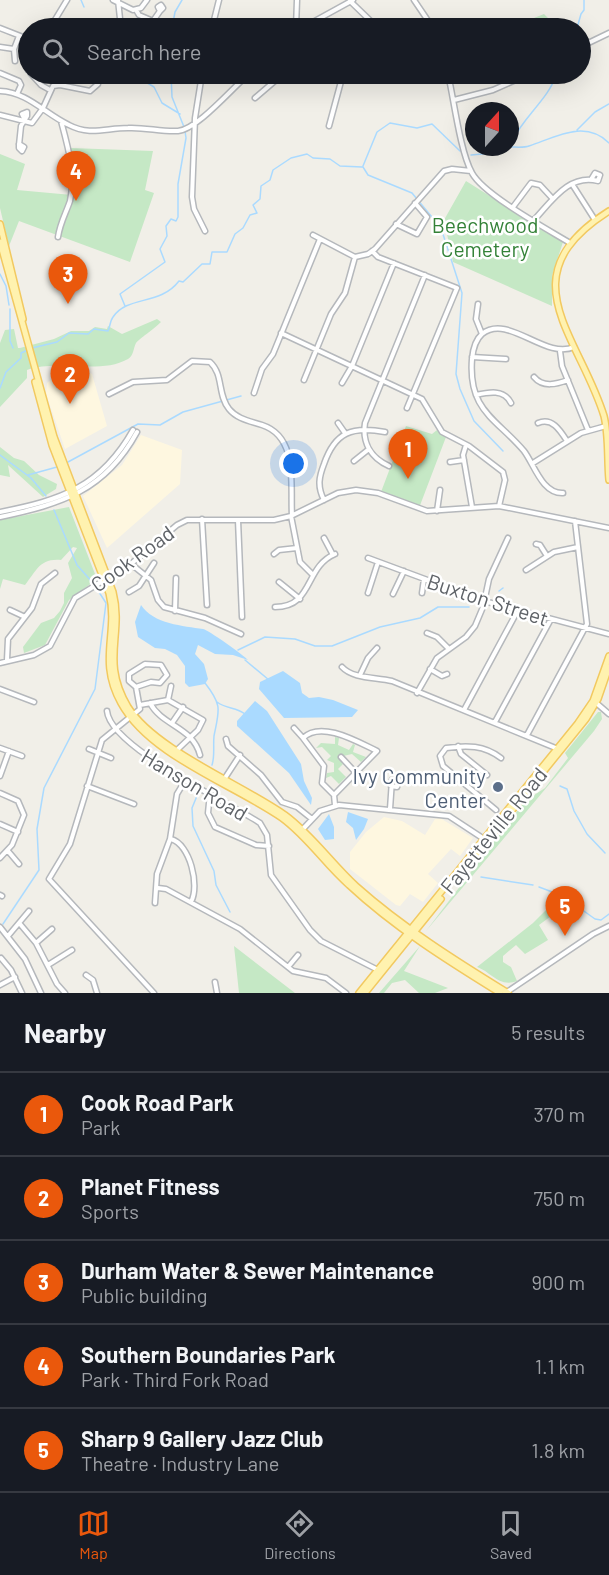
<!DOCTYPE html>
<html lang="en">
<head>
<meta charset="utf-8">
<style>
  :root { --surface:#171b24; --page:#20242c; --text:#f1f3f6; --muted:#9ea1a6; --line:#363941; --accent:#ea580c }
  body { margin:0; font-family:Barlow,sans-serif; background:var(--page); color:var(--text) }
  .compass { position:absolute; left:465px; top:102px; width:54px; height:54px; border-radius:50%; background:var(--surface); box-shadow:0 6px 24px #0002; rotate:21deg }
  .you { position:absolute; left:294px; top:464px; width:21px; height:21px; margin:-15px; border:4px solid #fff; border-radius:50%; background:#1a73e8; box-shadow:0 0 0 9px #1a73e833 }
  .badge { display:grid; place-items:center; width:39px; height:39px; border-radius:50%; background:var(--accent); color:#fff; font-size:20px; font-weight:700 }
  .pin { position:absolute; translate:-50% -50px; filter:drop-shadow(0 2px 3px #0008) }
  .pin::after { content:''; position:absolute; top:32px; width:21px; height:18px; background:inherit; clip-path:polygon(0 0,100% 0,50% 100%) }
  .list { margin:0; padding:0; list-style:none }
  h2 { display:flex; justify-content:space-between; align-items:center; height:78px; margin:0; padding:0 24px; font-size:26px }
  h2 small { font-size:20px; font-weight:400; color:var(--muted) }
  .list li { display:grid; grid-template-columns:39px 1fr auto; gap:18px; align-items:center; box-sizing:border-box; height:84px; padding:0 24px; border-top:2px solid var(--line) }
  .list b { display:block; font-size:22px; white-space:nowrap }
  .list p { margin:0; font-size:20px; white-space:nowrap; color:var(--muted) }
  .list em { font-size:20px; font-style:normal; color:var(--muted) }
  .icon { flex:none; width:33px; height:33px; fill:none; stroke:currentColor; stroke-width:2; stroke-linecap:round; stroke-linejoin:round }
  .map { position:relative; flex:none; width:609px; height:993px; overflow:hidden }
  .search { position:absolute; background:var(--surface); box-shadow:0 6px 24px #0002; left:18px; right:18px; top:18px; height:66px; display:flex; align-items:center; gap:15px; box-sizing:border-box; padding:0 21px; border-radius:33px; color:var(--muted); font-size:22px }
  .sheet { height:498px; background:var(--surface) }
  nav { display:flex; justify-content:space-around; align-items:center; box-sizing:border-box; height:84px; border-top:2px solid var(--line); background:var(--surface); font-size:16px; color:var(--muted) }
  nav a { display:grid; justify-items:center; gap:3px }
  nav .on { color:var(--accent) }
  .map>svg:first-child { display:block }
</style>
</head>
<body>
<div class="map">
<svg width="609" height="993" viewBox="0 0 609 993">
  <rect width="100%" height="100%" fill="#f1efe8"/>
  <path fill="#fef7e0" d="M87 371 92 374 107 426 65 449 46 394 47 383 58 374Z
    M141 435 182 450 180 484 107 548 83 496 122 465Z
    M384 817 402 821 425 835 435 819 440 818 473 838 460 856 451 849 428 874 438 883 423 902 410 894 400 906 396 905 350 869V852L366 832Z"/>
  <path fill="#c5e8c5" d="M544 14 558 28H509Z
    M71 148 153 151 145 190 154 193 130 262 19 221 9 246 0 208V154L25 164 17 190 72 195Z
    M466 181 563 242 552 276V306L453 262 444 220Z
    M157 319 161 322C154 329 139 339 136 343 133 349 134 355 128 359 100 375 58 359 27 370V378L0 407V343L5 330 14 329 18 348H20L54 339 71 331H89L95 327 107 329 108 326 122 334Z
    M406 426 432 434 437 430 446 437 419 508 381 492Z
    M0 447 14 458 24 461 39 475 57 484 56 489 43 497 8 465 10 477 0 475Z
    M69 507 97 579 69 600 45 645 24 653 23 647 41 623 54 618 60 611 64 603V593L72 578 68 563 77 548 73 547 61 560C39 558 36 572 25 585L3 579 0 589V520Z
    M598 712H601L602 719 594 731 426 931 525 801 545 788 568 758 565 753Z
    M335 737 339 738 338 745 349 750 353 744 355 745 353 752 366 757 361 762 352 754 339 757 343 764 338 769 346 777 339 784 331 776 326 778 327 773 334 772V763L327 760 331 756 322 747 316 748 321 743 335 744Z
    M553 903 562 908 539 925 548 940 525 954 516 945 503 956V962L511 967 517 981C499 988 490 971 477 967L533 923Z
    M234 946 295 993H239Z
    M420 946 404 971 448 988 435 993H419L405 980 392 983 384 993H379Z"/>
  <path fill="#aadaff" d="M141 605C153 624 184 626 203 629 207 629 245 656 248 660L233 655 215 654 198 645 195 654 204 664 208 679 205 684 189 687 185 683V666L177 655 165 649 155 648 138 637 135 622Z
    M283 671 300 683 302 693 309 698 319 697 333 700 358 710 352 717 284 718 259 689 260 682Z
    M255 701 267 711 301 764 304 781 312 798 311 805 289 773 237 726V721Z
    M348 812 368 819 364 829 356 840 353 828 346 822Z
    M329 814 334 827V839L325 840 318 829Z"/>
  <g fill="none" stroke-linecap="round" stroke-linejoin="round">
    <path stroke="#aadaff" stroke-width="1.5" d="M81 0 84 7
      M172 28 175 12 182 0
      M577 28 581 14 584 10V0
      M133 74 154 87 162 103 180 114
      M171 74 172 97 184 127
      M577 130 595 112 609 104
      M510 140H513C523 117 550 98 556 74
      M510 147C516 147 524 148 529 146 556 137 585 119 609 143
      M471 155 493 153 501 147H508
      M363 166 377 132 390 123 417 128 432 124 460 151
      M363 167 368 175 412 193 441 228 462 293 456 374 460 389 474 421 503 451
      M0 274 6 286 9 305
      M125 306 120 294 165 262 160 249 167 236 166 226 171 219 176 221 178 217V184L186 138 185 131
      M10 309V341L13 348
      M32 348 57 342 69 333 88 334 94 329 108 331C110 327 110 321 113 317 128 295 160 306 179 281L183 282 202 264H210L212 252H227L235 234 243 228 250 215 257 213 253 205 260 199 261 186 270 180 273 170 291 158 307 154 313 158 330 159 340 166 362 167
      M0 388 6 372 21 358V353L28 350
      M0 455 31 478 46 496
      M68 462 138 424 160 425 183 412 241 396
      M28 475 57 467
      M54 510 77 565 93 583
      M499 591 503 588
      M238 650 265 637 295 639 315 646H332L380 627 420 618 438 607H469
      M245 660 269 680
      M205 683C223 706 219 710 214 736 213 746 215 756 212 765
      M217 702C226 709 236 707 245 714
      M560 786 567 789 574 811 587 834 605 853
      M199 791 192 808 193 826 214 871 216 885 230 912
      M481 877 533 885
      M539 887 563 896 595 919 601 920 609 914
      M3 924 39 870 37 829 44 788 95 689 106 603 97 589"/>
    <g stroke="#b5b8bc" stroke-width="7">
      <path id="minor" d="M113 0 133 10 141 8 147 0
        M118 0 121 28
        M414 0 433 28
        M350 1 378 28
        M161 5 163 8 160 11 158 7Z
        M136 10 139 15 153 21 160 11
        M0 28 28 39
        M50 28 67 0
        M212 28 219 0
        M296 28 297 0
        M302 28 353 0
        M0 47 14 49
        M580 47 609 33
        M15 61 14 49 19 36
        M28 63V70
        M0 73 19 81 21 85 17 94
        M31 74 41 85 50 90
        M202 74 195 118 192 197 194 209 205 231
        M448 74C454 100 460 151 472 173 484 195 547 229 570 243
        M98 78 106 74
        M0 91C28 92 45 114 69 125 90 136 106 128 128 128 145 127 161 132 178 131 198 129 232 88 249 74
        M255 98 283 74
        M454 100 493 90 529 74
        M0 115 32 123 43 108 53 86 60 85 90 91 98 84 97 74
        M329 126 343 74
        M19 144 24 147 22 151 19 148V145L21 126 27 116V112L22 114 24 118
        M572 184 595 220
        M513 207 531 183 540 185 552 198
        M534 220C551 202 569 173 598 181L600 175 595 173 592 178
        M396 224 417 234 427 217 415 203
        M313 235 355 257
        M58 237C60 223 66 213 70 201 76 174 68 147 61 121
        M372 251 378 257 457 288 407 408
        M355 257 368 254 375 249 444 171 452 169 471 171
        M478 304 476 319 482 334
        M281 333 422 399 442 432 469 446 503 472 505 480 499 506
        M560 351 562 366 588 430
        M472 357 506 359
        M534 377C543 388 557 384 568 380
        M304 380 331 314 345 293 355 257
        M342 383 352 366 394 263
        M254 393 262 369 273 354 320 239
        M109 394 133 382 167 380 192 361 210 362C224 375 217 394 229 409 237 419 250 421 262 425 299 437 290 485 292 516
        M476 395C489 392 504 389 511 403
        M338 423 345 433
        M538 423C552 417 560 430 567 441
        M466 445 463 455 472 507
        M354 461 369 449
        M450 462 464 460
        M533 463 581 433 606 426
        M389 466C371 458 362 443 365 423L425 275
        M563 493C542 494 534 464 524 451 496 418 468 411 472 359 473 349 475 340 482 334 508 313 545 360 574 347
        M324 500C317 486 319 477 324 464 335 432 352 426 385 432
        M437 511 440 490
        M0 512C61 500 101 487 133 430
        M291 516 300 562 313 575
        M0 517C61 504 105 491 137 432
        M202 519 207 605
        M238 520 242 617
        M324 538 333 555
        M536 544 540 545 547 556
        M274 554 279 550 297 548
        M368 558 484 601 609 634
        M131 564 151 580 158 600 164 607 205 618 241 634
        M526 570 554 552 578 547
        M279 582 300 599
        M129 592 139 586 154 563
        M368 593 378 562
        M422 593 424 579
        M393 594 404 571
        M275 607C314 607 304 567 335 554
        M10 610 25 617
        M175 611 176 578
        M427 633 437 637 448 648
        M7 660 8 639 32 608 41 584 55 573
        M0 663 34 655 50 646 75 598 132 563 177 525 187 520H274L291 516 338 493 356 490 378 493 427 511 499 506 609 528
        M145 664 161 665 167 675 160 683 151 682 136 687 129 681V674Z
        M342 667C353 679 376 677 392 681L558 749
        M430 669 442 676 447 674
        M360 675 368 658 377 648
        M136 687 140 709 102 740 70 844 49 879 154 993
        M0 689 34 702
        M417 693 437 658 466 637 475 626 483 607 489 579 508 538
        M168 700 171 686
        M594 701 609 714
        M150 703C162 726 193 727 200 755
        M140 705 168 700 203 720 198 730 177 750
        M464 710 518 610
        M107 711C110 747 228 802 260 823L267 835 271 875 310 930 321 941 378 970
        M495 722 551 619
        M172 723 183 707
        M294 728 303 738
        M527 735 587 624 575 521
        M226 739 228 746 261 775 282 802 297 807 312 819
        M458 746 461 754 487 775
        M0 748 22 756
        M89 749 111 758
        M341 757 356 773
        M0 776 9 751
        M225 778 240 755
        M87 786 134 804
        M0 793 18 801 24 815 12 845 0 858
        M210 793 208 813 215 827 256 845 269 846
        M334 795 377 751C358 742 321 720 303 738L324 766 322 783 334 795 335 805
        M390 809 392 780H399L397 787 391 786
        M496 810 443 766 440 756 446 748C467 745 484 745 501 758
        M0 824 18 832
        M302 830 320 811 339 805 449 816 484 839
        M171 839C190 844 200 886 191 902
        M8 851 19 864
        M158 888 166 889 240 929 293 971 326 978 346 993
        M0 895 2 896
        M155 903 157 874 170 839 177 794 186 779
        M20 924 36 943 57 984 65 993
        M0 927 25 959 41 993
        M8 936 29 911
        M36 943 52 929
        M1 958 11 970 22 993
        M48 965 72 950
        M288 967 298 955
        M86 975 93 980 97 993
        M215 982 217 993
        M0 985 15 977
        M507 992 593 934 609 926"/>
    </g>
    <g stroke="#f2c960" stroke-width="8">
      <path id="major" d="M609 211C506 276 579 335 604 416 609 436 607 460 609 480
        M0 224 23 319
        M0 242 54 437 113 592C124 635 100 660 128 707 155 750 241 784 285 815 312 835 331 863 356 886 402 927 456 961 508 993
        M35 382 52 445 109 593C119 633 97 660 121 703 150 756 233 784 282 818 308 837 325 864 349 885 394 927 448 961 500 993
        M458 877 586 719 598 699 609 667
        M359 993 578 723 593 701 609 656
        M365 993 441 899"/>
    </g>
    <use href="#minor" stroke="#fff" stroke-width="4"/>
    <use href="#major" stroke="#fff2af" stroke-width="5"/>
  </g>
  <circle fill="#5c6f8a" stroke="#fff" stroke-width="2" cx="498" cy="787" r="6"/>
  <g text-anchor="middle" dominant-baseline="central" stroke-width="5" stroke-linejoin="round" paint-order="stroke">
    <g font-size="21" fill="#348238" stroke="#fff">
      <text x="485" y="224">Beechwood<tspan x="485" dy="24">Cemetery</tspan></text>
    </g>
    <g font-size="21" fill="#5f6368" stroke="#fff">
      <text transform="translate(132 558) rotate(-36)">Cook Road</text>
      <text transform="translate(488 599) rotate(18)">Buxton Street</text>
      <text transform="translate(195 784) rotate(31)">Hanson Road</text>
      <text transform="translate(493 830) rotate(-51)">Fayetteville Road</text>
    </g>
    <g font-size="21" fill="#4e5e75" stroke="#fff" text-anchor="end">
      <text x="486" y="775">Ivy Community<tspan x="486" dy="24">Center</tspan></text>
    </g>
  </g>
</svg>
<svg class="compass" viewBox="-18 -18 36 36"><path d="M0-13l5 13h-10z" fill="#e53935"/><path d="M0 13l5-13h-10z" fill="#9ea1a6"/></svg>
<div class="you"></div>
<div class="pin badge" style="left:408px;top:479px">1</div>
<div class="pin badge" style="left:70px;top:404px">2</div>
<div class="pin badge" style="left:68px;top:304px">3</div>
<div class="pin badge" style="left:76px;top:201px">4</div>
<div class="pin badge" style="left:565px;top:936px">5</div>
<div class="search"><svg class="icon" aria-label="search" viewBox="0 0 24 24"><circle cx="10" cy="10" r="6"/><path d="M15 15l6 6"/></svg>Search here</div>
</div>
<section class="sheet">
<h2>Nearby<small>5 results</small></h2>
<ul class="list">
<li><span class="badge">1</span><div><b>Cook Road Park</b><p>Park</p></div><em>370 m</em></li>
<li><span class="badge">2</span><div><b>Planet Fitness</b><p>Sports</p></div><em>750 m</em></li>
<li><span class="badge">3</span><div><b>Durham Water &amp; Sewer Maintenance</b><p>Public building</p></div><em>900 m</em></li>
<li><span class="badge">4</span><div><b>Southern Boundaries Park</b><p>Park · Third Fork Road</p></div><em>1.1 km</em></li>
<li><span class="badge">5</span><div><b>Sharp 9 Gallery Jazz Club</b><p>Theatre · Industry Lane</p></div><em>1.8 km</em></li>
</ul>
</section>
<nav>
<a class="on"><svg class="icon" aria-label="map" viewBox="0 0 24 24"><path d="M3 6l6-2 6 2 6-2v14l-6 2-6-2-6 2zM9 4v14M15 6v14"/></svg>Map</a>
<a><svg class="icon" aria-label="directions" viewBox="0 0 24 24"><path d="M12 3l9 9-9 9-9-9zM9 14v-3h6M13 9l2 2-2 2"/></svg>Directions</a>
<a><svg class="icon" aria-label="saved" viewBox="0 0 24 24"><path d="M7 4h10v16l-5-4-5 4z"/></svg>Saved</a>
</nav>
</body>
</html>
